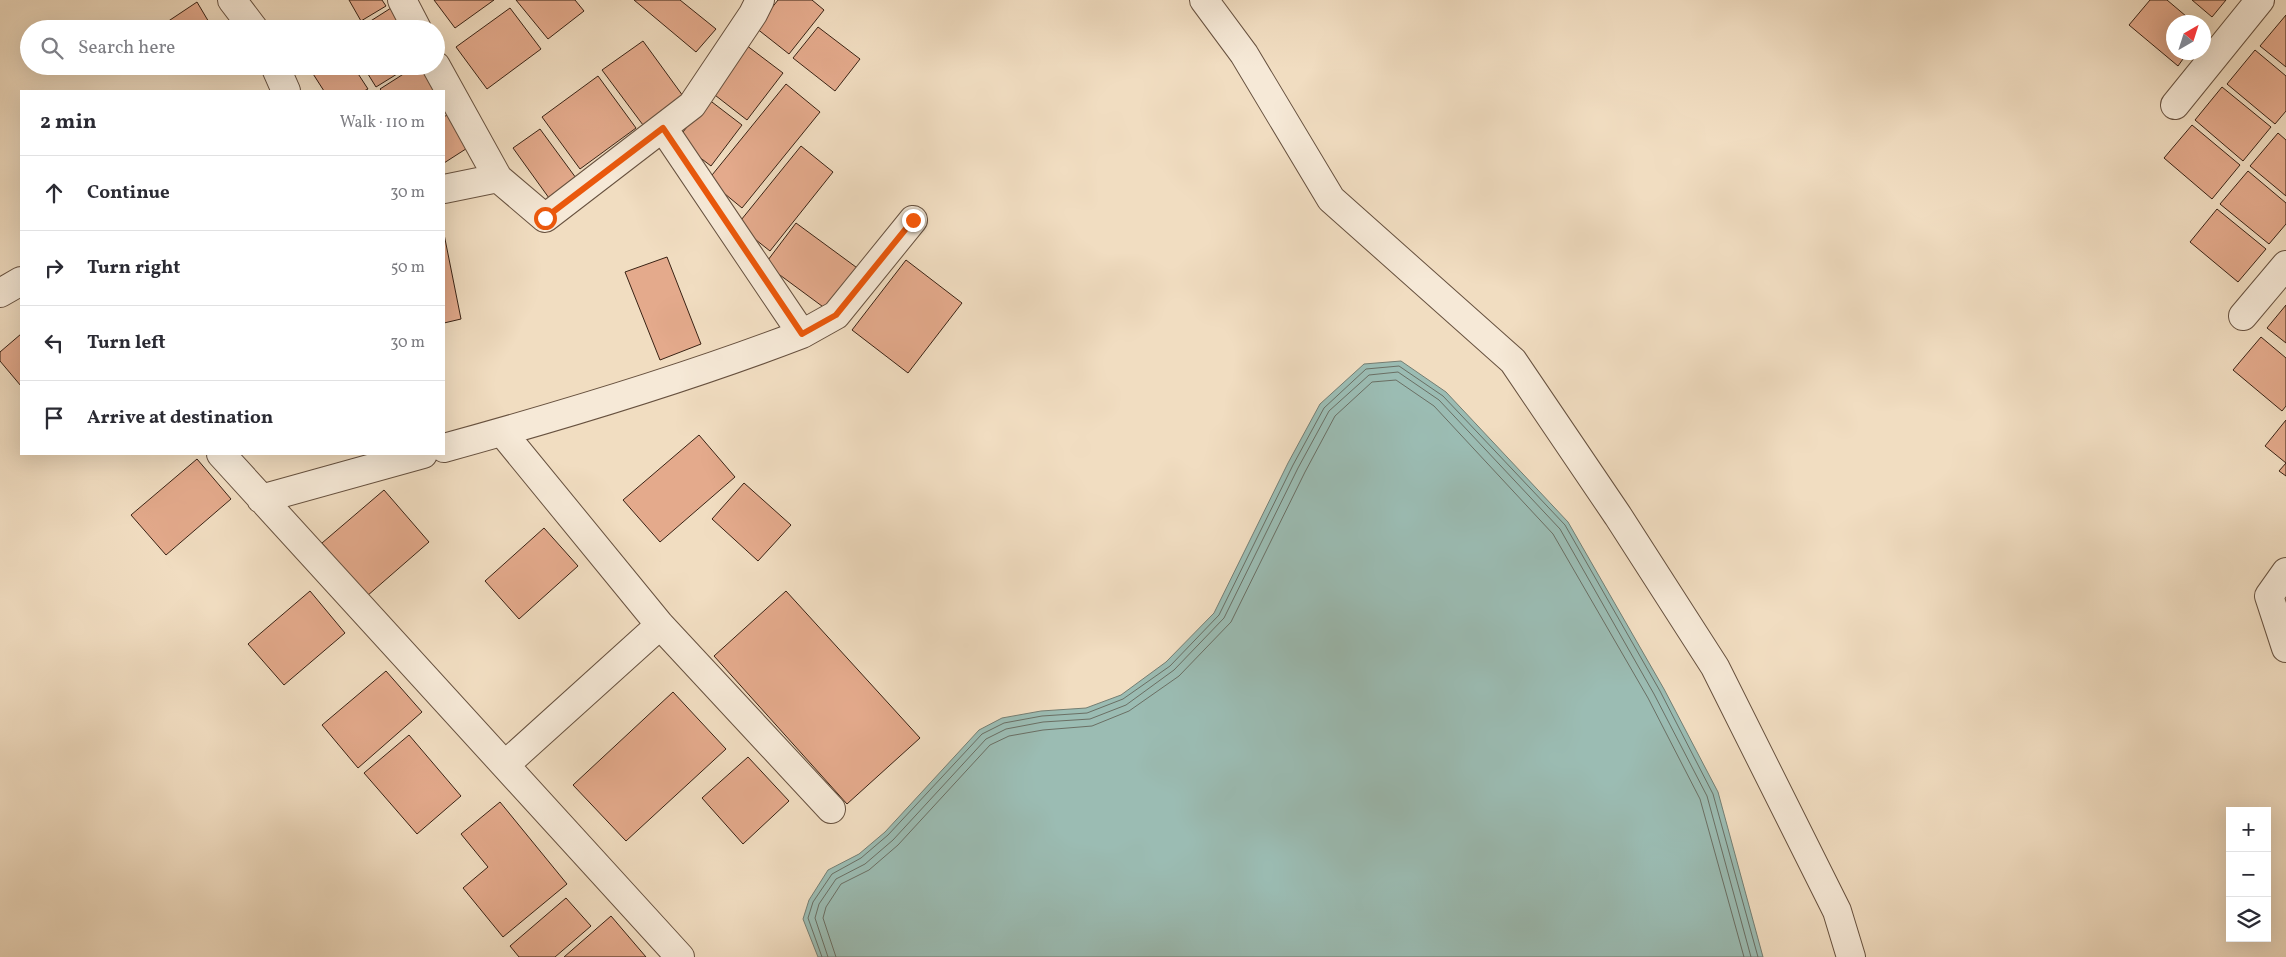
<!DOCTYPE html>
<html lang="en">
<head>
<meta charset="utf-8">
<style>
  :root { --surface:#fff; --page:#f7f7f7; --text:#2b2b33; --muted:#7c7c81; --line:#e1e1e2 }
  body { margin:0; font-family:Vollkorn,serif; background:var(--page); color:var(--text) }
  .controls { position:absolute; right:15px; bottom:15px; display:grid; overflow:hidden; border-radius:0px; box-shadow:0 5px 20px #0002 }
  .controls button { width:45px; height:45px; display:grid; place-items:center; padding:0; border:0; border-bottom:1px solid var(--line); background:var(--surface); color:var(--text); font:25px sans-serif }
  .compass { position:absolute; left:2166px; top:15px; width:45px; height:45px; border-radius:50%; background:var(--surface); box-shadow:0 5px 20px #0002; rotate:39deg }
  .stop { position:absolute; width:15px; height:15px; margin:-11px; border:4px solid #ea580c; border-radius:50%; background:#fff }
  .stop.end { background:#ea580c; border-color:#fff; box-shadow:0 1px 5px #0008 }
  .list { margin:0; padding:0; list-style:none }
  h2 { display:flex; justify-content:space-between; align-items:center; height:65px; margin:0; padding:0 20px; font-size:21px }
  h2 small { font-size:16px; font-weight:400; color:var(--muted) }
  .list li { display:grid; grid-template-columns:32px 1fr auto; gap:15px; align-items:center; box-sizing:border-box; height:75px; padding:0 20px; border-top:1px solid var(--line) }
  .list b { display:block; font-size:19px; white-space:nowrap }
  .list em { font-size:16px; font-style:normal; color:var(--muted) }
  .icon { flex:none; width:28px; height:28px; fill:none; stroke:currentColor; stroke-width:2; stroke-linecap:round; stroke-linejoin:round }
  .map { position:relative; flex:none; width:2286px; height:957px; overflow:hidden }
  .search { position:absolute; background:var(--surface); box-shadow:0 5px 20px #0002; left:20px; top:20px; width:425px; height:55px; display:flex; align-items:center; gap:12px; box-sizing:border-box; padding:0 18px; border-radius:28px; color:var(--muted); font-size:19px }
  .panel { position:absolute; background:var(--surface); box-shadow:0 5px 20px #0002; left:20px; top:90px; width:425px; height:365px; border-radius:0px }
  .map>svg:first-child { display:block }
</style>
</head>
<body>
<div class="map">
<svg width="2286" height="957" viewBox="0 0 2286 957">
  <rect width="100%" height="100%" fill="#f1ddc1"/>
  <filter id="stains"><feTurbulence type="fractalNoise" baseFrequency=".004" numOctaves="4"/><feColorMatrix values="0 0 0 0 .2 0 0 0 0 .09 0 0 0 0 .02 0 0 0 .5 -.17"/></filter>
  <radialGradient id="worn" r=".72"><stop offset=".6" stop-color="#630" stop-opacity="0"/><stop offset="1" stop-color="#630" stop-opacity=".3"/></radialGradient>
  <path fill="#9bbcb3" stroke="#747e73" d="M1401 361 1446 392 1568 522 1664 689 1718 792 1763 957H818L803 919 809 900 828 870 859 854 885 832 979 730 1002 718 1041 711 1086 708 1121 695 1166 662 1214 613 1288 463 1320 404 1364 364Z"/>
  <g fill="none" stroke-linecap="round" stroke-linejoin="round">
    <path stroke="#6a6f64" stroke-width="1" d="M822 957 808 918 813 902 832 874 861 858 888 835 982 734 1004 723 1042 716 1087 713 1123 699 1170 666 1219 615 1293 465 1324 408 1366 369 1399 366 1443 396 1565 525 1660 691 1713 794 1758 957
      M828 957 815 918 819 904 836 879 865 864 893 840 986 739 1006 729 1043 722 1090 719 1126 705 1174 670 1224 618 1298 468 1329 411 1369 375 1398 372 1439 400 1560 529 1654 694 1707 796 1751 957
      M836 957 823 918 826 907 841 884 869 870 898 845 990 745 1009 736 1043 730 1092 726 1129 711 1179 676 1231 622 1305 472 1335 416 1372 382 1396 380 1434 406 1553 534 1648 698 1700 799 1744 957"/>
  </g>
  <path fill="#e4aa8c" stroke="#392214" d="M349 0H382L386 6 361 21Z
    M434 0H494L455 28Z
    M516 0H575L584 11 548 39Z
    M634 0H680L716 29 696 52Z
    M778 0H812L824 10 789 54 756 28Z
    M2150 0H2167L2193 22H2174V52H2188L2178 66 2129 25Z
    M2192 0H2226L2212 17Z
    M197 2 213 29H171L167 22Z
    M391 8 404 29H358Z
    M510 8 541 49 487 89 456 47Z
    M2286 15V67L2260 46Z
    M818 27 860 59 835 91 793 58Z
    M643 41 683 96 643 125 602 70Z
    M746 45 783 73 747 120 711 92Z
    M2255 50 2286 76V111L2275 124 2227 84Z
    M308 66H353L368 89 364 91H324Z
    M363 66H410L376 87Z
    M416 66H432L455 102 444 109V91H382L380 89Z
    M598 76 636 128 580 169 542 117Z
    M786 84 820 112 742 208 708 180Z
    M2222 87 2271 127 2243 161 2195 120Z
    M708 99 742 125 711 166 677 140Z
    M451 112 472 145 444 163V117Z
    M2192 125 2240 165 2212 199 2164 158Z
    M540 129 576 178 549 198 513 148Z
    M2278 133 2286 140V196L2250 166Z
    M801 146 833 172 770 251 737 225Z
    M2248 171 2286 203V224L2269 244 2220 204Z
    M2217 209 2266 249 2238 282 2190 242Z
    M796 223 860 270 830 312 765 264Z
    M444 234 461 319 444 323Z
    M667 257 701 344 660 360 625 272Z
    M906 260 962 303 908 373 852 330Z
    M2286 305V343L2267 328Z
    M21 334V386L0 361V352Z
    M2261 337 2286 358V406L2282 411 2233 370Z
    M2286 420V476L2279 471 2286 463 2265 446Z
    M699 435 735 477 660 542 623 500Z
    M197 459 231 499 166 555 131 515Z
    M744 483 791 525 758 561 712 519Z
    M384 490 429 542 367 596 322 543Z
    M544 528 578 566 519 619 485 581Z
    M310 591 345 633 284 685 248 644Z
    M786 591 920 738 847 804 714 656Z
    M386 671 422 712 358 768 322 725Z
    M673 692 726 749 626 841 573 785Z
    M409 735 461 796 417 834 364 773Z
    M748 757 789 801 743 844 702 798Z
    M500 802 567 884 503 937 463 888 488 867 461 834Z
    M566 898 591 926 555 957H519L510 946Z
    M611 916 646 957H564Z"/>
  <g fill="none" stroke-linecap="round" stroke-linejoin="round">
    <g stroke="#67513f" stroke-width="30">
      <path id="street" d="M232 0 254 29
        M402 0 417 29
        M1204 0 1244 54 1331 199 1513 361 1618 516 1715 667 1837 911 1851 957
        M275 66 286 91
        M436 66 498 178
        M2175 105 2260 0
        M444 189 498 178 545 218 692 105 753 14 760 0
        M0 293 21 281
        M2243 316 2286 265
        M802 334 836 315 913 220
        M502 432 660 625 831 809
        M444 448C564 415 685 379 802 334L663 128
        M221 454 680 957
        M261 499 423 454
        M2286 572 2269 596 2286 648
        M505 765 660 625"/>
    </g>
    <use href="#street" stroke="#f6e9d7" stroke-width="28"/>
  </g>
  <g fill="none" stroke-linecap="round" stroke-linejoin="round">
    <path stroke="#ea580c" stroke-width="6" d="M545 218 663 128 802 334 836 315 913 220"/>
  </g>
  <rect width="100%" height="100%" filter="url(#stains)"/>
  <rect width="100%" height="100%" fill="url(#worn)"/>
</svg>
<div class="controls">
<button>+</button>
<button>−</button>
<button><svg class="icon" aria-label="layers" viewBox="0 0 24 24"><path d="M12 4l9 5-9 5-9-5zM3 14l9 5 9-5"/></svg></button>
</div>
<svg class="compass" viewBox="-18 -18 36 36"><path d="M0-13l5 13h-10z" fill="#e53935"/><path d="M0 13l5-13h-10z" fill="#7c7c81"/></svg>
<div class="stop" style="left:545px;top:218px"></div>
<div class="stop end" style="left:913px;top:220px"></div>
<div class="search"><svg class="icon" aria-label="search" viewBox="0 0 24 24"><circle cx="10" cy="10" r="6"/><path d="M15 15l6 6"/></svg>Search here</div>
<section class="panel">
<h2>2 min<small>Walk · 110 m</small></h2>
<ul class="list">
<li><svg class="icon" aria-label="ahead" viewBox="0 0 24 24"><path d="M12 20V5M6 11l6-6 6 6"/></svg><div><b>Continue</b></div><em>30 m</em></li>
<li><svg class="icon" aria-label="right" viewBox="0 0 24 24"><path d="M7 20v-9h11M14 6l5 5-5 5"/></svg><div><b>Turn right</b></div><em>50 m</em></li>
<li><svg class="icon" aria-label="left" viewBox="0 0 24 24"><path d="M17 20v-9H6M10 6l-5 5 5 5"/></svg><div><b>Turn left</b></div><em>30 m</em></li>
<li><svg class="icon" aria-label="arrive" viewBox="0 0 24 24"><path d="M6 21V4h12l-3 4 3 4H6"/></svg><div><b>Arrive at destination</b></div></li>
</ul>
</section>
</div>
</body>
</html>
